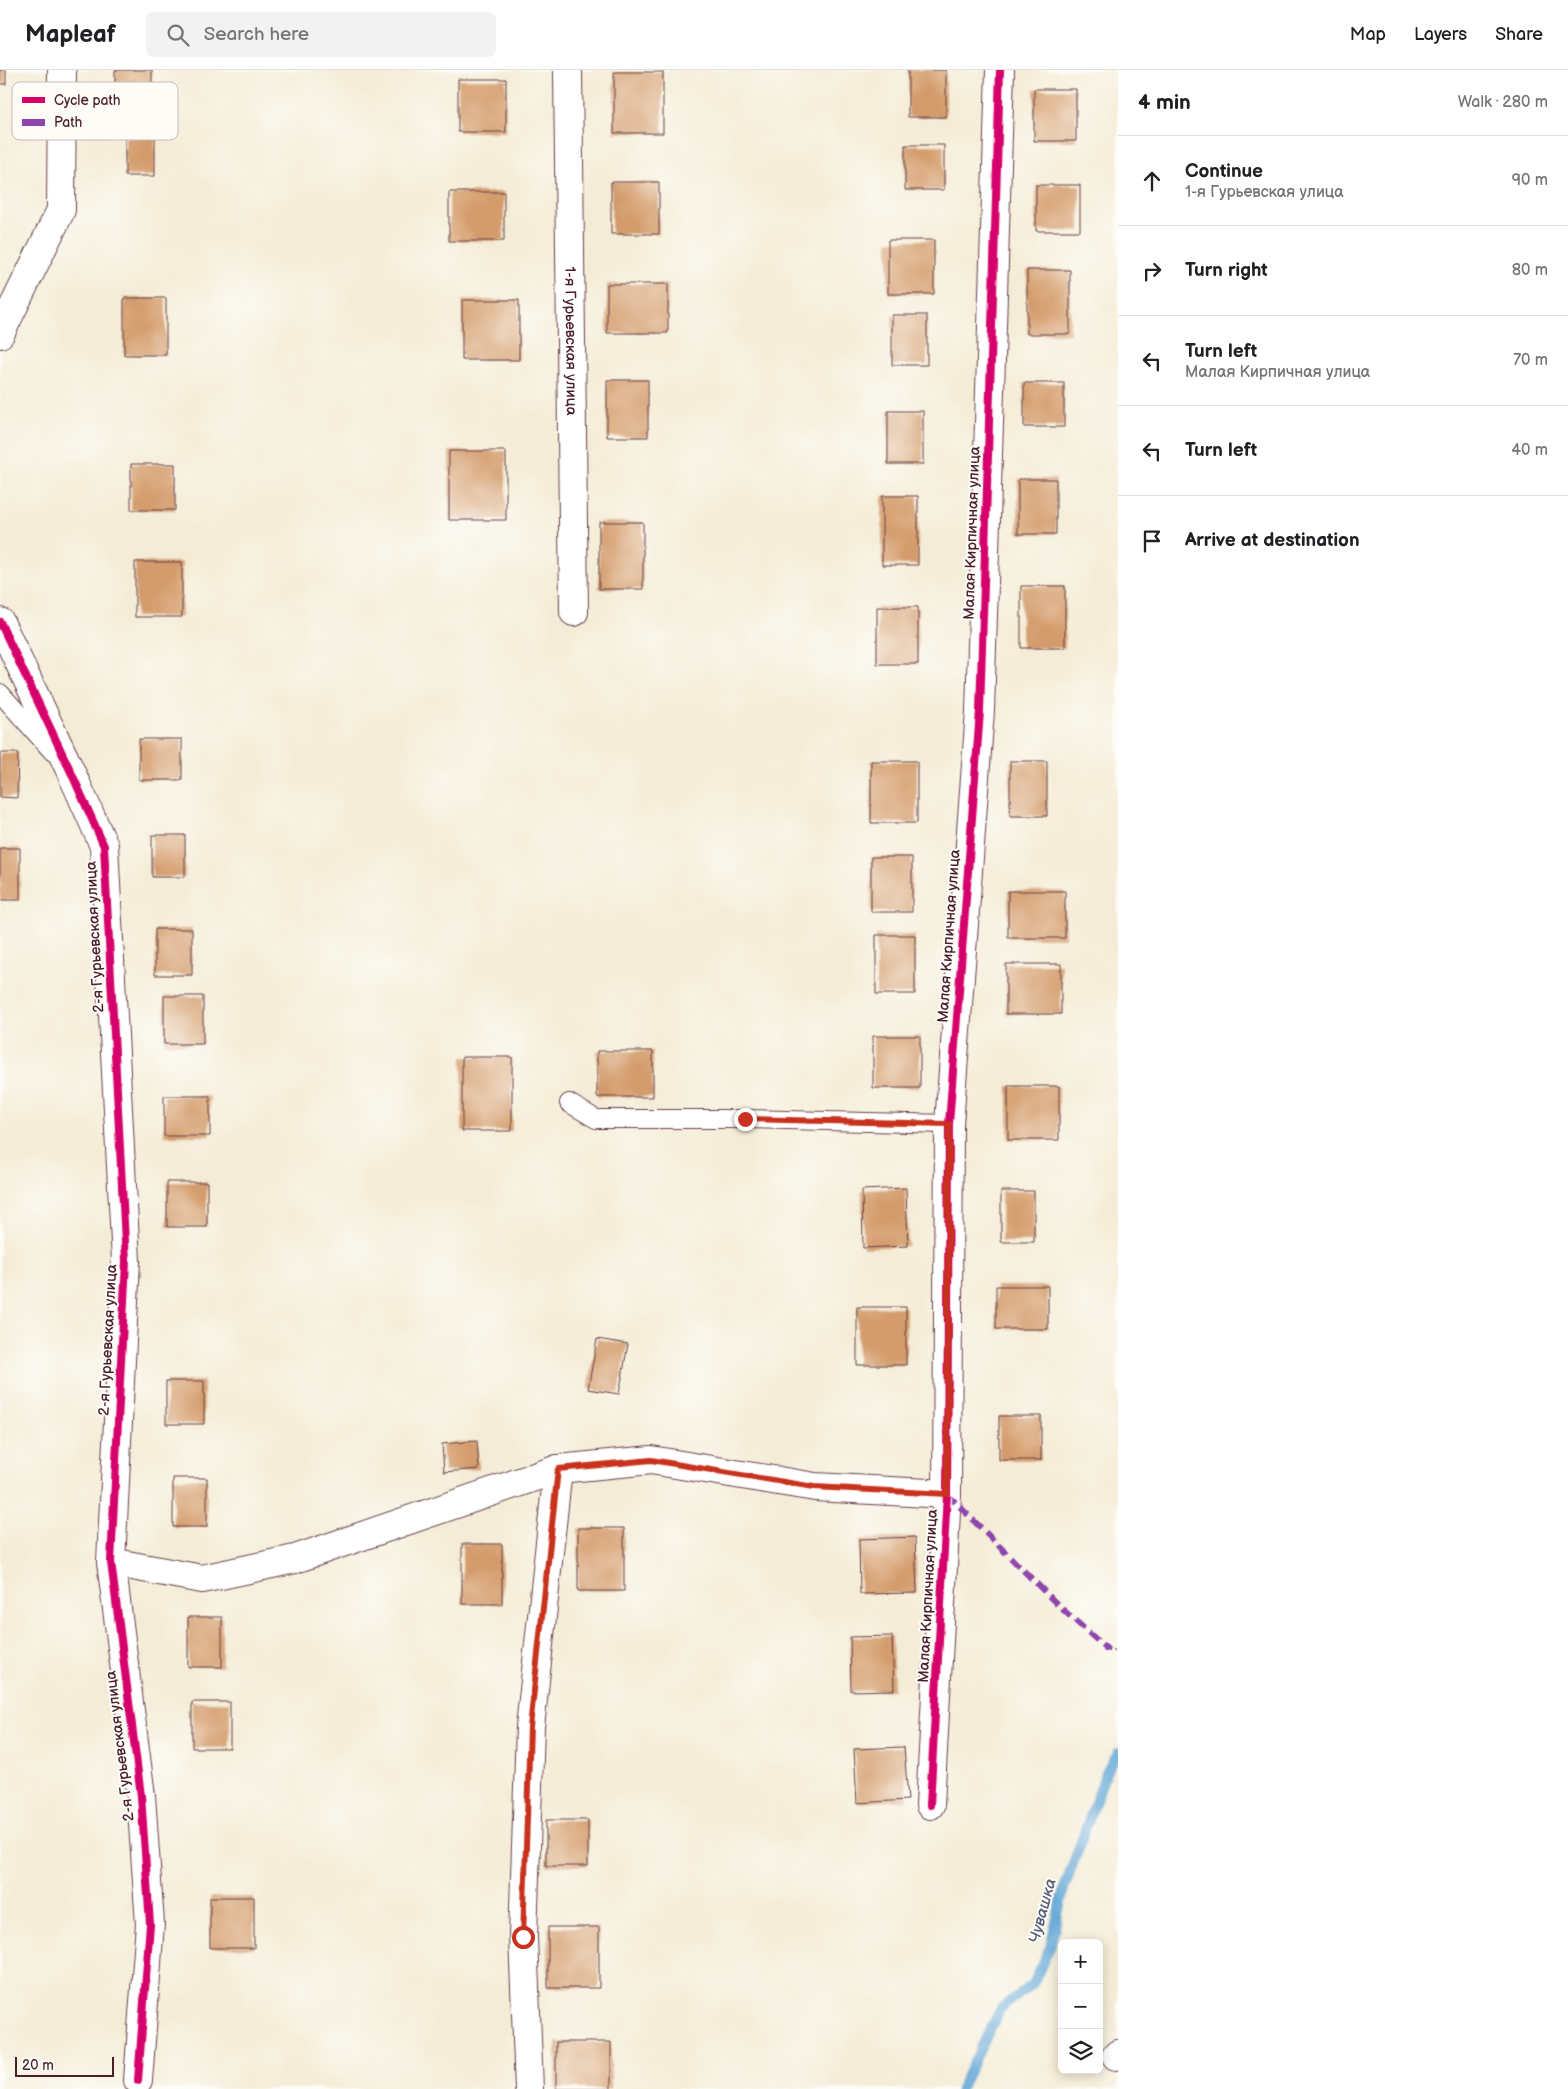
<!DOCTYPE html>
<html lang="en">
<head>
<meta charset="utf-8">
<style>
  :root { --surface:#fff; --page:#f2f2f2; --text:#202124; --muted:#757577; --line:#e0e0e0 }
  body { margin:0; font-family:"Balsamiq Sans",sans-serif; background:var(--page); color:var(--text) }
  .controls { position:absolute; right:15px; bottom:15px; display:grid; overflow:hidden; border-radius:8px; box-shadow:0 2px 12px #0003 }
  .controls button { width:45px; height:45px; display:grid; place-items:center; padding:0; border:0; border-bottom:1px solid var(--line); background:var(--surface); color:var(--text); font:25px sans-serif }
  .scale { position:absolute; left:15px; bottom:12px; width:99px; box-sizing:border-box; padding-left:5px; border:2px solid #4a1f2b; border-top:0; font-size:14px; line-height:18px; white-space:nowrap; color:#4a1f2b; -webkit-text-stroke:4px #fdfcf7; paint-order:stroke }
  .stop { position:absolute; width:15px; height:15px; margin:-11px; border:4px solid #c8321e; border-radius:50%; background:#fff }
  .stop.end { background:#c8321e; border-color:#fff; box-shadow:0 1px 5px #0008 }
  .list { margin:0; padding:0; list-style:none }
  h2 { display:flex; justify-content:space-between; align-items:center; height:65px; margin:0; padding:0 20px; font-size:21px }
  h2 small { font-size:16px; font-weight:400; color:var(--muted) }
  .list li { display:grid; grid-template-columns:32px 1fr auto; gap:15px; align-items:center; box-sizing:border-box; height:90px; padding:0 20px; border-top:1px solid var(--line) }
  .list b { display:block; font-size:19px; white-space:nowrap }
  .list p { margin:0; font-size:16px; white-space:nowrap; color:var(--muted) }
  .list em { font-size:16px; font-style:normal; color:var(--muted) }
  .icon { flex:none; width:28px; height:28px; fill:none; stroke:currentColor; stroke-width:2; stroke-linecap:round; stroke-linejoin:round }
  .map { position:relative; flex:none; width:1118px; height:2019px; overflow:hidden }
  header { display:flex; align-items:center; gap:30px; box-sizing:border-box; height:70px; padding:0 25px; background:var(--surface); border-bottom:1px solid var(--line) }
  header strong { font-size:24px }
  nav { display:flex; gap:28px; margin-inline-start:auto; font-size:18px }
  .search { width:350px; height:45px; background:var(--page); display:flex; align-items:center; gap:12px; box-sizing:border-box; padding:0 18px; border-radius:8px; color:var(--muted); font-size:19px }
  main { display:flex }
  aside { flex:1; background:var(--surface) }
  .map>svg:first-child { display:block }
</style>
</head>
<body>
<header>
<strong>Mapleaf</strong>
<div class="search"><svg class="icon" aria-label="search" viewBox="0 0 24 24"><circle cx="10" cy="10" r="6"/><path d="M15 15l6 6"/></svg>Search here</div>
<nav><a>Map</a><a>Layers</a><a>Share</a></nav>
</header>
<main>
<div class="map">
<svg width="1118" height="2019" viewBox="0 0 1118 2019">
  <rect width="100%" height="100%" fill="#fdfcf7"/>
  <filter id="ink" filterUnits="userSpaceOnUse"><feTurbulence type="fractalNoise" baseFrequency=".02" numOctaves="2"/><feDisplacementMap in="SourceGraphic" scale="10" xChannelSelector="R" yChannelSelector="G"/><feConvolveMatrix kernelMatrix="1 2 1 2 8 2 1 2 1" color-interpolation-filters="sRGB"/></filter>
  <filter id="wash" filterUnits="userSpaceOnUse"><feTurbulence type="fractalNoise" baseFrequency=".0096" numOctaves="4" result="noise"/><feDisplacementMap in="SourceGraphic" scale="20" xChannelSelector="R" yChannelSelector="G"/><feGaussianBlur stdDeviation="1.12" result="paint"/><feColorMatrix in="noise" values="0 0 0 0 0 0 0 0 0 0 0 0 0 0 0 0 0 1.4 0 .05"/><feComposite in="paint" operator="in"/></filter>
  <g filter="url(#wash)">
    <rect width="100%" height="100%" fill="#f4ecd6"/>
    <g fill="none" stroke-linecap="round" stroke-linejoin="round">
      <path stroke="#61a5d6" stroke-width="10" d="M960 2019 1001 1938 1033 1914 1050 1877 1064 1819 1106 1702 1118 1683"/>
    </g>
    <g id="blocks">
      <path fill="#d49c6c" d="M0 0H6V14H0Z
        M115 0H152V17H115Z
        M908 0H946V47H908Z
        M614 2H663V63H614Z
        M458 9H506V62H458Z
        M1034 19H1076V71H1034Z
        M125 67H155V106H125Z
        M905 75H944V120H905Z
        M611 112H659V164H611Z
        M1036 115H1080V161H1036Z
        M449 122H504V171H449Z
        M888 170H934V224H888Z
        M1027 200H1070V264H1027Z
        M607 214H668V263H607Z
        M124 228H166V285H124Z
        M462 230H519V290H462Z
        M892 245H927V295H892Z
        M607 310H648V367H607Z
        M1024 313H1064V357H1024Z
        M888 341H923V394H888Z
        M449 381H506V450H449Z
        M131 394H175V440H131Z
        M1018 409H1056V464H1018Z
        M882 426H918V495H882Z
        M599 452H643V519H599Z
        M135 492H182V547H135Z
        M1021 516H1065V578H1021Z
        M877 537H918V594H877Z
        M139 669H182V710H139Z
        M0 683H18L17 728 0 727Z
        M871 691H917V753H871Z
        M1010 691H1047V746H1010Z
        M152 765H185V807H152Z
        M0 778H20V830H0Z
        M871 787H912V842H871Z
        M1008 821H1065V868H1008Z
        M155 859H192V905H155Z
        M876 865H915V924H876Z
        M1006 894H1061V944H1006Z
        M164 926H203V974H164Z
        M873 966H920V1018H873Z
        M597 981H653V1027H597Z
        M462 987H512V1061H462Z
        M1008 1016H1059V1070H1008Z
        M164 1026H210V1066H164Z
        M167 1112H207V1157H167Z
        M906 1118 908 1176 863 1178 862 1120Z
        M1001 1121H1034V1172H1001Z
        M996 1216H1048V1259H996Z
        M857 1237H906V1295H857Z
        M597 1269 628 1274 619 1324 588 1319Z
        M166 1311H204V1354H166Z
        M999 1346H1041V1390H999Z
        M477 1371 479 1399 444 1402 442 1374Z
        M173 1408H207V1457H173Z
        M578 1458H624V1521H578Z
        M915 1467 917 1523 860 1524 859 1469Z
        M462 1474H502V1534H462Z
        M188 1547H222V1597H188Z
        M892 1566 894 1620 851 1621 850 1567Z
        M192 1632H230V1678H192Z
        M904 1677 908 1730 857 1733 854 1679Z
        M546 1750H588V1796H546Z
        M210 1827H254V1878H210Z
        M548 1857H599V1918H548Z
        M556 1972H611V2019H556Z"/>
    </g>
  </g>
  <g filter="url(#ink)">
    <use href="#blocks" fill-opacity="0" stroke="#643e45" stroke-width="1"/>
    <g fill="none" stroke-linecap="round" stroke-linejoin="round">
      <g stroke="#643e45" stroke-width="20">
        <path id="service" d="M0 623 53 682
          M569 1033 596 1049H745L949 1054"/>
      </g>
      <g stroke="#643e45" stroke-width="30">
        <g id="minor">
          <path id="s1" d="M568 0 574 542"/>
          <path d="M0 264 61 140 62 0"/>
          <path d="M0 552 71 702 104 776 126 1191 111 1492 141 1726 150 1854 138 2010"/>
          <path d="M111 1492 202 1509 295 1489 558 1399 651 1390 815 1417 947 1424"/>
          <path d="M930 1735 947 1424 949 1054 980 641 1000 0"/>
          <path d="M1116 1986 1118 1984"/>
          <path d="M529 2019 523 1867 530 1657 558 1399"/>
        </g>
      </g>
      <path stroke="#643e45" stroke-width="3" stroke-dasharray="1 4" stroke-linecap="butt" d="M1108 1580 1118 1581"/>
      <use href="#service" stroke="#fff" stroke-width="18"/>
      <use href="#minor" stroke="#fff" stroke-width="28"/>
      <path stroke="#8e44ad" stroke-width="6" stroke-dasharray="12 6" stroke-linecap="butt" d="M947 1424 1060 1537 1108 1580"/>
      <g stroke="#fdfcf7" stroke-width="11">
        <path id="cycleway" d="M0 552 71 702 104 776 126 1191 111 1492 141 1726 150 1854 138 2010
          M930 1735 947 1424 949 1054 980 641 1000 0"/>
      </g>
      <use href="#cycleway" stroke="#d6006c" stroke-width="8"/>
    </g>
  </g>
  <g fill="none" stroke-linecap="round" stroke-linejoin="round" filter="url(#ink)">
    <path stroke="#c8321e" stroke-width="6" d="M523 1867 530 1657 558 1399 651 1390 814 1417 947 1424 949 1054 745 1049"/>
  </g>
  <g text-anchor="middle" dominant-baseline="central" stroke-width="4" stroke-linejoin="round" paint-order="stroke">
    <g font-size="15" fill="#4a1f2b" stroke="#fdfcf7">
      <text stroke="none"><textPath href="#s1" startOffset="271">1-я Гурьевская улица</textPath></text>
      <text transform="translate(972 463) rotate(-88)">Малая Кирпичная улица</text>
      <text transform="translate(949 866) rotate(-86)">Малая Кирпичная улица</text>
      <text transform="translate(95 867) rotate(-93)">2-я Гурьевская улица</text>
      <text transform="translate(108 1270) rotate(-87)">2-я Гурьевская улица</text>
      <text transform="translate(928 1526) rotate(-87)">Малая Кирпичная улица</text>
      <text transform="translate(120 1676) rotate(-97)">2-я Гурьевская улица</text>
    </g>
    <g font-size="16" font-style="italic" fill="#545b78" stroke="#fdfcf7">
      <text transform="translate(1043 1841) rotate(-75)">Чувашка</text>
    </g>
  </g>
  <rect x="12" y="12" width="166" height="58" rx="8" fill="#fdfcf7" stroke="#c7baba" stroke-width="1"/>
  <rect x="22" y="27" width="23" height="6" fill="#d6006c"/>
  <rect x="22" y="49" width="23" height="7" fill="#8e44ad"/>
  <g font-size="14" fill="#4a1f2b">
    <text x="54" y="35">Cycle path</text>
    <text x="54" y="57">Path</text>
  </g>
</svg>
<div class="controls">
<button>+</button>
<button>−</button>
<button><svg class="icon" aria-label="layers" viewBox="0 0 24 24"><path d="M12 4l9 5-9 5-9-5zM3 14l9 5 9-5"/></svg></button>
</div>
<div class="scale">20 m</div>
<div class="stop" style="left:523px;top:1867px"></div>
<div class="stop end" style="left:745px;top:1049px"></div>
</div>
<aside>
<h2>4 min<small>Walk · 280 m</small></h2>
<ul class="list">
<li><svg class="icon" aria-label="ahead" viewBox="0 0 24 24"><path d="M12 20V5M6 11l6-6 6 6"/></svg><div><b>Continue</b><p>1-я Гурьевская улица</p></div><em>90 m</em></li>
<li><svg class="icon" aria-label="right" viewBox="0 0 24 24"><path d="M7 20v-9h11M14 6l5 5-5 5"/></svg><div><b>Turn right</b></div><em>80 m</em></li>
<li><svg class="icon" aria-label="left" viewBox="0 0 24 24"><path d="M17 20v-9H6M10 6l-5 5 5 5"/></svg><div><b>Turn left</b><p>Малая Кирпичная улица</p></div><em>70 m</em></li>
<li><svg class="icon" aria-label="left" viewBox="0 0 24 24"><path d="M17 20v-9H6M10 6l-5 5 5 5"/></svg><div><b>Turn left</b></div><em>40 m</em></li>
<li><svg class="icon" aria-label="arrive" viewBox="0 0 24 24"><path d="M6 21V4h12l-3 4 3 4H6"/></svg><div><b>Arrive at destination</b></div></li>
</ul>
</aside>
</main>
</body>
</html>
